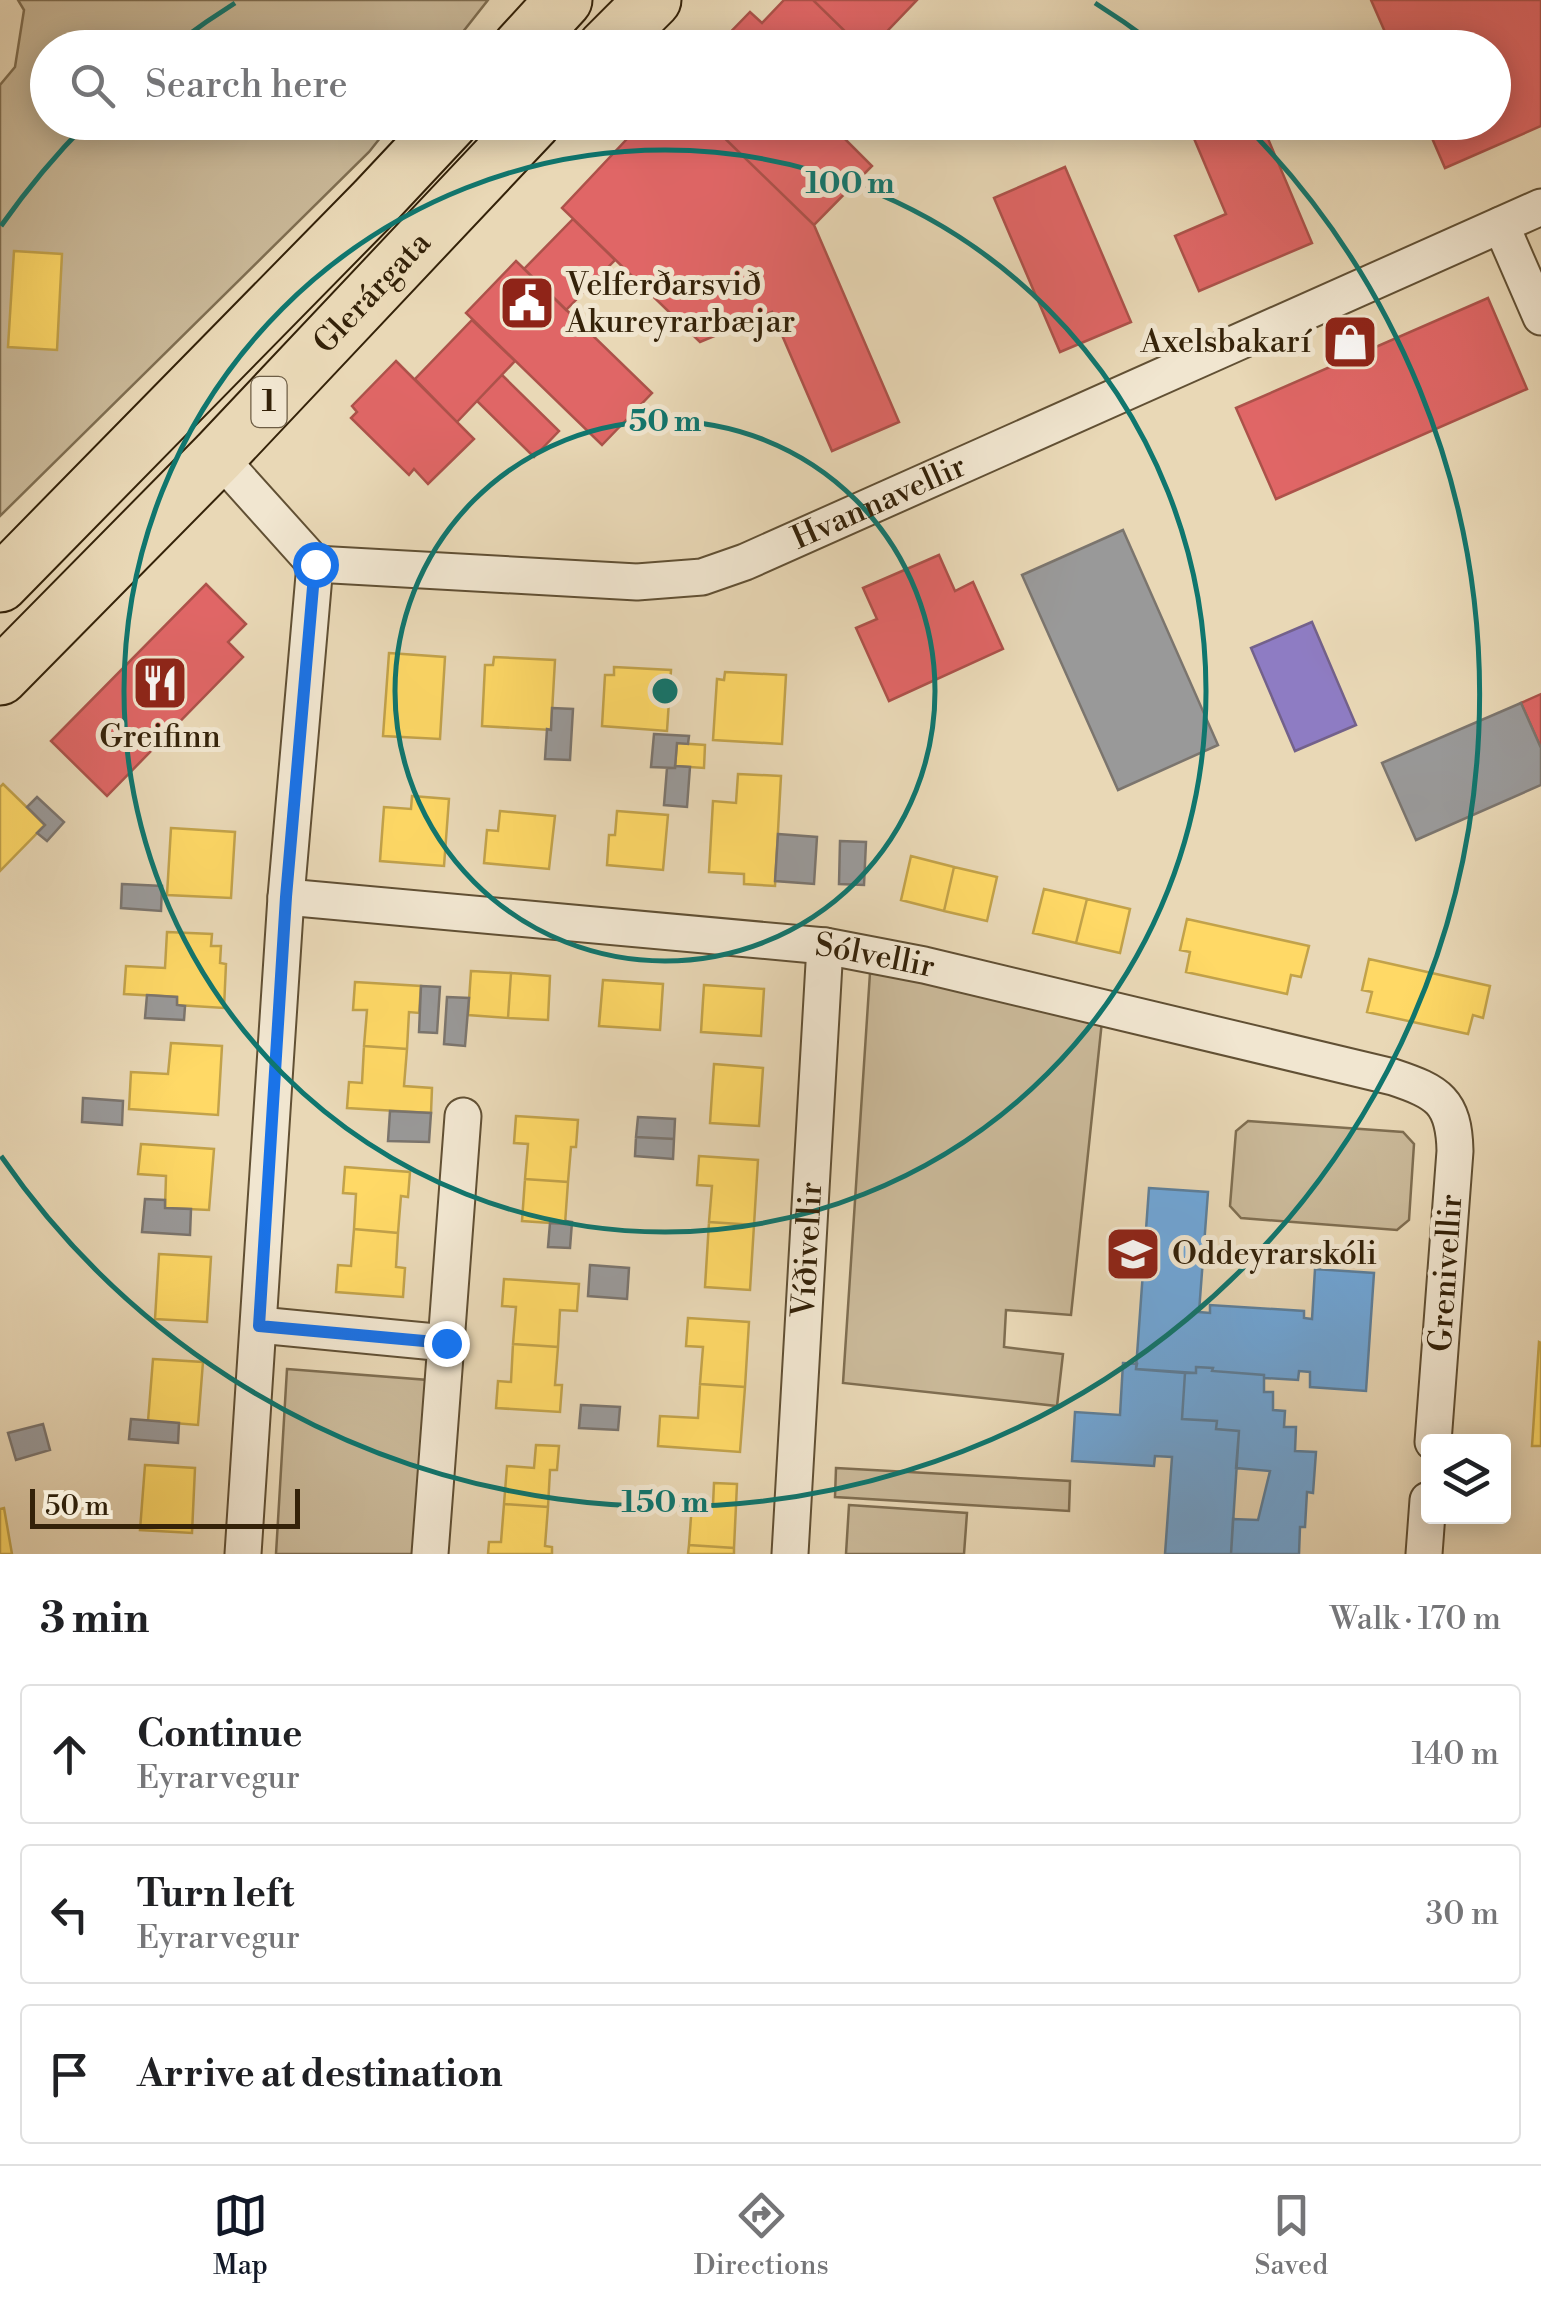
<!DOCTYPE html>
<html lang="en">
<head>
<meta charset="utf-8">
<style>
  :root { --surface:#fff; --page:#f2f2f2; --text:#202124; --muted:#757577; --line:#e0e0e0; --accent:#111827 }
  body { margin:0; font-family:"Libre Bodoni",serif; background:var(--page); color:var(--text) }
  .controls { position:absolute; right:30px; bottom:30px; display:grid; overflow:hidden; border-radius:10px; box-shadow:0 5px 25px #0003 }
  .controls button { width:90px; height:90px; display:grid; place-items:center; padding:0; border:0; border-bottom:2px solid var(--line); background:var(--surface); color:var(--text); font:50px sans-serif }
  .scale { position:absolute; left:30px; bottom:25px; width:270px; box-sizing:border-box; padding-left:10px; border:5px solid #342209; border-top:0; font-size:28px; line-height:35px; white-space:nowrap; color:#342209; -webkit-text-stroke:8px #f1e6d0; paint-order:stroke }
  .stop { position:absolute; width:30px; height:30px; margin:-22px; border:8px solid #1a73e8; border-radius:50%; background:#fff }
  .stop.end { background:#1a73e8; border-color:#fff; box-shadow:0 2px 10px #0008 }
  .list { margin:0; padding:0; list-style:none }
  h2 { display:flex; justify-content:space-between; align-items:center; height:130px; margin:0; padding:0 40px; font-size:42px }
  h2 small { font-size:32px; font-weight:400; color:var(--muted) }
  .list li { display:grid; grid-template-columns:65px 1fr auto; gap:30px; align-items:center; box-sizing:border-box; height:140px; margin:0 20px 20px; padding:0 20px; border:2px solid var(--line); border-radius:10px }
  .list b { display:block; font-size:38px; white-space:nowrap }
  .list p { margin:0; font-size:32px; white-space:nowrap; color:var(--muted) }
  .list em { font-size:32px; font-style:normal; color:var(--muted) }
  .icon { flex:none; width:55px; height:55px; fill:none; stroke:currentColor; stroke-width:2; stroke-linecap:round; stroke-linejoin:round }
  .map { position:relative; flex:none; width:1541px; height:1554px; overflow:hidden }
  .search { position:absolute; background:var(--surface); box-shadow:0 5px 25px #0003; left:30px; right:30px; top:30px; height:110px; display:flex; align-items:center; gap:25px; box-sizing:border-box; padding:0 35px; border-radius:55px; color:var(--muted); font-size:38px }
  .sheet { height:610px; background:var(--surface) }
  nav { display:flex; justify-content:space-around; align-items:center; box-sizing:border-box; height:140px; border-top:2px solid var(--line); background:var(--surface); font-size:28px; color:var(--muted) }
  nav a { display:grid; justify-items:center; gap:5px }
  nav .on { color:var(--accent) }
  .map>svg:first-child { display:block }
</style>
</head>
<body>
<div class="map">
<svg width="1541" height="1554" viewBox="0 0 1541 1554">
  <rect width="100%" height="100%" fill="#e9d8b6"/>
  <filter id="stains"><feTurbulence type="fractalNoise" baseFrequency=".002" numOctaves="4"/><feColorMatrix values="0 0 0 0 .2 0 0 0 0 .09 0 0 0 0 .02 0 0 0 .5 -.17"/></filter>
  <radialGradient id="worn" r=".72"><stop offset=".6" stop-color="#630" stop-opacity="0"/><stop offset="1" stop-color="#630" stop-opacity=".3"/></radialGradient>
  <path fill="#cab999" stroke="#7f6e51" stroke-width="2.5" d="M18 0H488L451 47 48 48V122L392 123 369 152 0 516V85L15 67 24 10Z
    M870 973 905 978 1102 1021 1071 1315 1006 1310 1004 1347 1063 1354 1057 1406 843 1383Z
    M1248 1121 1403 1132 1414 1144 1409 1220 1397 1230 1241 1218 1230 1206 1236 1131Z
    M287 1369 428 1380 415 1554H276Z
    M836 1468 1070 1481 1069 1511 835 1497Z
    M849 1505 967 1513 964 1554H846Z"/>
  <path fill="#ffd966" stroke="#c2a24a" stroke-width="2.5" d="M14 251 62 254 57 350 8 347Z
    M389 653 445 657 440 739 383 736Z
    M494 657 555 660 551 730 482 726 485 665H493Z
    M614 667 671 670 667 731 602 726 605 675H614Z
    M725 672 786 675 782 744 713 740 717 679 724 680Z
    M677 743 705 745 704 768 675 766Z
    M738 774 781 776 775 886 744 884V874L709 872 713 801 736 803Z
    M3 784 45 825 0 871V787Z
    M412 796 449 799 444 866 380 861 384 807 411 809Z
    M500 811 555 816 549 869 484 863 487 830 498 831Z
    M617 811 668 815 663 870 607 865 609 835H615Z
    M171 828 235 832 231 898 167 895Z
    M911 856 954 867 944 911 901 900Z
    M954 867 997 877 987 921 944 911Z
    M1044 889 1087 899 1076 943 1033 933Z
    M1087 899 1130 909 1120 953 1076 943Z
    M1187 919 1309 946 1301 977 1291 975 1287 994 1186 972 1190 952 1180 950Z
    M167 932 212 934 211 946H221L220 963 226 964 224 1008 177 1005V997L124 994 126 966 165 968Z
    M1369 959 1490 986 1483 1018 1473 1015 1468 1034 1367 1012 1372 992 1362 990Z
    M471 971 511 973 508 1018 468 1015Z
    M511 973 550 976 548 1020 508 1018Z
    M603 980 663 984 660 1030 599 1026Z
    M355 982 421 986 419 1013 409 1012 407 1049 364 1046 367 1010H353Z
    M704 985 764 989 761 1036 701 1032Z
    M171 1043 222 1046 218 1115 129 1109 131 1072 168 1074Z
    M364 1046 407 1049 404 1086 432 1088 431 1113 347 1108 349 1082 362 1083Z
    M714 1064 763 1068 759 1126 710 1123Z
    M516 1116 578 1120 576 1147H571L568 1182 525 1179 528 1144 514 1143Z
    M141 1144 214 1149 209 1210 165 1208 166 1176 138 1174Z
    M699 1156 758 1160 754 1225 709 1222 712 1186 697 1185Z
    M345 1167 410 1172 408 1197 401 1196 398 1233 354 1229 356 1194 343 1193Z
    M525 1179 568 1182 565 1224 522 1221Z
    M709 1222 754 1225 750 1290 705 1287Z
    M354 1229 398 1233 396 1267 405 1268 403 1297 336 1292 338 1265 351 1266Z
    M159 1254 211 1257 207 1322 155 1319Z
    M504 1279 579 1284 577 1311 560 1310 558 1347 513 1344 516 1307 502 1306Z
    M688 1318 749 1322 745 1387 700 1384 703 1347 686 1346Z
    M1539 1342 1541 1343V1446H1532Z
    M513 1344 558 1347 555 1385H562L560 1412 496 1408 498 1381 511 1382Z
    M153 1359 203 1362 198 1425 148 1421Z
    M700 1384 745 1387 740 1452 658 1446 660 1416 698 1418Z
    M536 1445 559 1446 557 1470H550L548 1507 504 1504 507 1466 534 1468Z
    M145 1465 195 1468 192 1533 140 1530Z
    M714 1483 737 1484 734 1548 689 1545 692 1503 713 1505Z
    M504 1504 548 1507 545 1546 552 1547V1554H488L489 1542H501Z
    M4 1508 12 1554H0V1509Z
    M689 1545 734 1548V1554H688Z"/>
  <path fill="#e06666" stroke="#ac524a" stroke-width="2.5" d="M784 0H813L853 39 845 48H715L750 12 762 23Z
    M813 0H917L871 48H862Z
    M1371 0H1541V126L1445 168 1425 122H1494V48H1392Z
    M643 122H708L814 225 899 422 832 451 772 312 700 342 562 208Z
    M708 122H828L872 166 814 225Z
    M1187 122H1261L1312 243 1199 291 1175 236 1226 214Z
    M1065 167 1131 322 1060 352 994 198Z
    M573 219 615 260 566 310 524 269Z
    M516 261 652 393 602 445 466 313Z
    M1488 298 1527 389 1276 499 1236 408Z
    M472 320 515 361 457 422 415 379Z
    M396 361 474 439 428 484 414 469 409 475 351 418 357 412 352 406Z
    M502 375 559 431 534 457 477 401Z
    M939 555 955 591 973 582 1003 649 889 701 856 628 877 619 863 588Z
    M206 584 246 624 228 642 243 657 107 796 51 741Z
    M1541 694V748L1521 703Z"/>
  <path fill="#8e7cc3" stroke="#73618b" stroke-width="2.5" d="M1312 622 1356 725 1295 751 1251 648Z"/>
  <path fill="#6fa8dc" stroke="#5d809d" stroke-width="2.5" d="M1149 1188 1208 1192 1199 1312 1210 1313V1305L1304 1311V1318L1312 1319 1315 1269 1374 1273 1366 1391 1310 1387V1372L1299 1371 1298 1380 1264 1378V1375L1212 1371 1213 1368 1196 1367V1373L1136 1369Z
    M1123 1363 1137 1364 1136 1369 1185 1373 1182 1419 1217 1421 1216 1429 1239 1431 1231 1554H1165L1172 1457 1155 1456 1154 1466 1072 1461 1075 1412 1120 1415Z
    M1196 1367 1213 1368 1212 1371 1264 1375V1392H1273V1410L1285 1411 1284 1427H1296L1295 1451 1316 1452 1313 1493 1307 1492 1305 1527H1300L1299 1554H1231L1233 1519 1258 1520 1270 1471 1236 1468 1239 1431 1216 1429 1217 1421 1182 1419 1185 1373H1196Z"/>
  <path fill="#999" stroke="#7b756e" stroke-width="2.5" d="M1123 530 1218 745 1118 790 1022 575Z
    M1521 703 1541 748V785L1416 840 1382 763Z
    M552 708 573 709 570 760 545 759 547 729 551 730Z
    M654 734 689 736 688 744 677 743 675 768 651 767Z
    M675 766 690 767 687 807 664 805 667 768H675Z
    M37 797 64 822 47 841 37 833 45 825 27 807Z
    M778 834 817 837 814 884 775 881Z
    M840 841 866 842 864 885 839 884Z
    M122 884 162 886 161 911 121 908Z
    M421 986 440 987 437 1033 419 1032Z
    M147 995 177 997V1005L185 1006 184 1020 145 1018Z
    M447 997 469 998 465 1046 444 1044Z
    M83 1098 123 1101 122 1125 82 1122Z
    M390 1111 431 1113 429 1142 388 1141Z
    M638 1117 675 1119 674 1139 636 1137Z
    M636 1137 674 1139 673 1159 635 1156Z
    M145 1199 165 1200V1208L191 1209 190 1235 142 1232Z
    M566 1221 572 1222 570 1248 548 1247 550 1223 565 1224Z
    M590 1265 629 1268 627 1299 588 1296Z
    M581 1405 620 1407 618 1430 579 1428Z
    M131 1419 179 1423 178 1443 129 1439Z
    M43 1424 50 1450 16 1460 8 1433Z"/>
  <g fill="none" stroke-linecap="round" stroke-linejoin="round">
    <g stroke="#615034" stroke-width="39">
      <g id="street">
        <path d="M1501 225 1541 317"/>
        <path id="s1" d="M218 456 315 564 637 582 702 577 745 562 1541 207"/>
        <path id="s2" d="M286 897 825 946 924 965 1393 1077C1438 1092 1454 1101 1455 1151L1433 1442"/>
        <path d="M259 1325 446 1343 430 1554"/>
        <path d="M446 1343 463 1116"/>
        <path d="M243 1554 286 897 315 564"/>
        <path id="s3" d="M790 1554 825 946"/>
        <path d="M1424 1554 1428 1500"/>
      </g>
    </g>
    <g stroke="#342209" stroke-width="59">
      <g id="highway">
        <path d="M520 48 564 0"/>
        <path d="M605 48 653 0"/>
        <path d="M0 584 375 202 450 122"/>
        <path id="s4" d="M0 677 218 456 533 122"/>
      </g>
    </g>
    <use href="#street" stroke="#f1e6d0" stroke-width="35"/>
    <use href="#highway" stroke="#e9d8b6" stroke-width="55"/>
  </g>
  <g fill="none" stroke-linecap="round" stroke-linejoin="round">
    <path stroke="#1a73e8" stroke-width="12" d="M315 564 286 897 259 1326 446 1343"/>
  </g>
  <g fill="none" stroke="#0f766e" stroke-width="5">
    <circle cx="665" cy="691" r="270"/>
    <circle cx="665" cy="691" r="541"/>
    <path d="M1 226A811 811 0 0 1 87 123M177 43A811 811 0 0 1 235 3M1095 3A811 811 0 0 1 1153 43M1243 123A811 811 0 1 1 1 1156"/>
  </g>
  <defs>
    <g id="civic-square" transform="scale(2.875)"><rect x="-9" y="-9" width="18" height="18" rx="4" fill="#8f2418" stroke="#f1e6d0"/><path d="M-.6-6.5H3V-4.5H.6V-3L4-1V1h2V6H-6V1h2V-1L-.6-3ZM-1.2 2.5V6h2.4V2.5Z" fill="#fff"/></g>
    <g id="shop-square" transform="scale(2.875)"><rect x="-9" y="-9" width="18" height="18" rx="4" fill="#8f2418" stroke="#f1e6d0"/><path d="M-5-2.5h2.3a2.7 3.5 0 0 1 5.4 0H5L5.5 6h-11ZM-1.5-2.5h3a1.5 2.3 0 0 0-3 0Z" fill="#fff"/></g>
    <g id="restaurant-square" transform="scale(2.875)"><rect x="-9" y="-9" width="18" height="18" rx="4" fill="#8f2418" stroke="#f1e6d0"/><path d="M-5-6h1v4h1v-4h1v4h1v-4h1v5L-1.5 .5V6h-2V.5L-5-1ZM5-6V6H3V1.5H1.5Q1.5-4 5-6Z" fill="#fff"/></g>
    <g id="school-square" transform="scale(2.875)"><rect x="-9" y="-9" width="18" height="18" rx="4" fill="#8f2418" stroke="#f1e6d0"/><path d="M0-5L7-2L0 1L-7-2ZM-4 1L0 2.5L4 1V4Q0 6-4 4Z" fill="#fff"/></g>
  </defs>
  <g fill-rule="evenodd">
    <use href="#civic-square" x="527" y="303"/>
    <use href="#shop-square" x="1350" y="342"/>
    <use href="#restaurant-square" x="160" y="683"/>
    <use href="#school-square" x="1133" y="1254"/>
  </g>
  <g text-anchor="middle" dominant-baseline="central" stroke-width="10" stroke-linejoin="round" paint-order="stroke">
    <rect fill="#f1e6d0" stroke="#6d5d45" stroke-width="2.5" x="251.5" y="377" width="35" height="50" rx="8"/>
    <g font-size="30" font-weight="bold" fill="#342209">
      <text x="269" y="402">1</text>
    </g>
    <g font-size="32" fill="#342209" stroke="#f1e6d0" text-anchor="start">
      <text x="566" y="285">Velferðarsvið<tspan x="566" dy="37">Akureyrarbæjar</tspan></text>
      <text x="1311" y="342" text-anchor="end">Axelsbakarí</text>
      <text x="160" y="737" text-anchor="middle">Greifinn</text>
      <text x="1172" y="1254">Oddeyrarskóli</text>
    </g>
    <g font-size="32" fill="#342209" stroke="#f1e6d0">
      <text stroke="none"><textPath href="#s4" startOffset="535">Glerárgata</textPath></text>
      <text stroke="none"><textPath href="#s1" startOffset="725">Hvannavellir</textPath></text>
      <text stroke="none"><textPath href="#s2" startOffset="592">Sólvellir</textPath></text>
      <text stroke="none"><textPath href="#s3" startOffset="305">Víðivellir</textPath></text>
      <text transform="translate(1446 1273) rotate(-86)">Grenivellir</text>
    </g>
  </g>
  <circle cx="665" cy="691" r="15" fill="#0f766e" stroke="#f1e6d0" stroke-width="5"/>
  <g font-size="30" text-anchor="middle" font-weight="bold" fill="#0f766e" stroke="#f1e6d0" stroke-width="10" stroke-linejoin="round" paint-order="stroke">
    <text x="850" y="193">100 m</text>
    <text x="665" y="431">50 m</text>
    <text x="665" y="1512">150 m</text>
  </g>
  <rect width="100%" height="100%" filter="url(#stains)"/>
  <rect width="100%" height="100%" fill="url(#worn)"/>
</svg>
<div class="controls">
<button><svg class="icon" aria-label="layers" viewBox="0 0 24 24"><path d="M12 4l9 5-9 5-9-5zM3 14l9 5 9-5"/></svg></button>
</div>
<div class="scale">50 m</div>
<div class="stop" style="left:315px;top:564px"></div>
<div class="stop end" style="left:446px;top:1343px"></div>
<div class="search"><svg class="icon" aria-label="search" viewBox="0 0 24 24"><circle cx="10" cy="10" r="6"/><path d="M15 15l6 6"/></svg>Search here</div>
</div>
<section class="sheet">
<h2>3 min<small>Walk · 170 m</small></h2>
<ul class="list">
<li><svg class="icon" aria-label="ahead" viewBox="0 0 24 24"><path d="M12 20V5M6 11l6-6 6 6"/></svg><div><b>Continue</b><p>Eyrarvegur</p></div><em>140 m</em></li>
<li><svg class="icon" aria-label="left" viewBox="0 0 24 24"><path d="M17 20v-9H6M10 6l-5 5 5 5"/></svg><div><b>Turn left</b><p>Eyrarvegur</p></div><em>30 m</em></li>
<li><svg class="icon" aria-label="arrive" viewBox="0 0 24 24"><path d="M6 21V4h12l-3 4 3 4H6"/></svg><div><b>Arrive at destination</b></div></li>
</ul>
</section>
<nav>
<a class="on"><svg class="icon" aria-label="map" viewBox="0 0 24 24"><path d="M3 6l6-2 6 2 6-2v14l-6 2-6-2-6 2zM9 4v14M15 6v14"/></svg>Map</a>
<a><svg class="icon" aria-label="directions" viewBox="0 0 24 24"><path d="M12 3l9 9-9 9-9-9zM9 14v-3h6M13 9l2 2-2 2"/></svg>Directions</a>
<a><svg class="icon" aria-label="saved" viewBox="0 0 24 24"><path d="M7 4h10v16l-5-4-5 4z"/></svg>Saved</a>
</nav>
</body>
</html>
